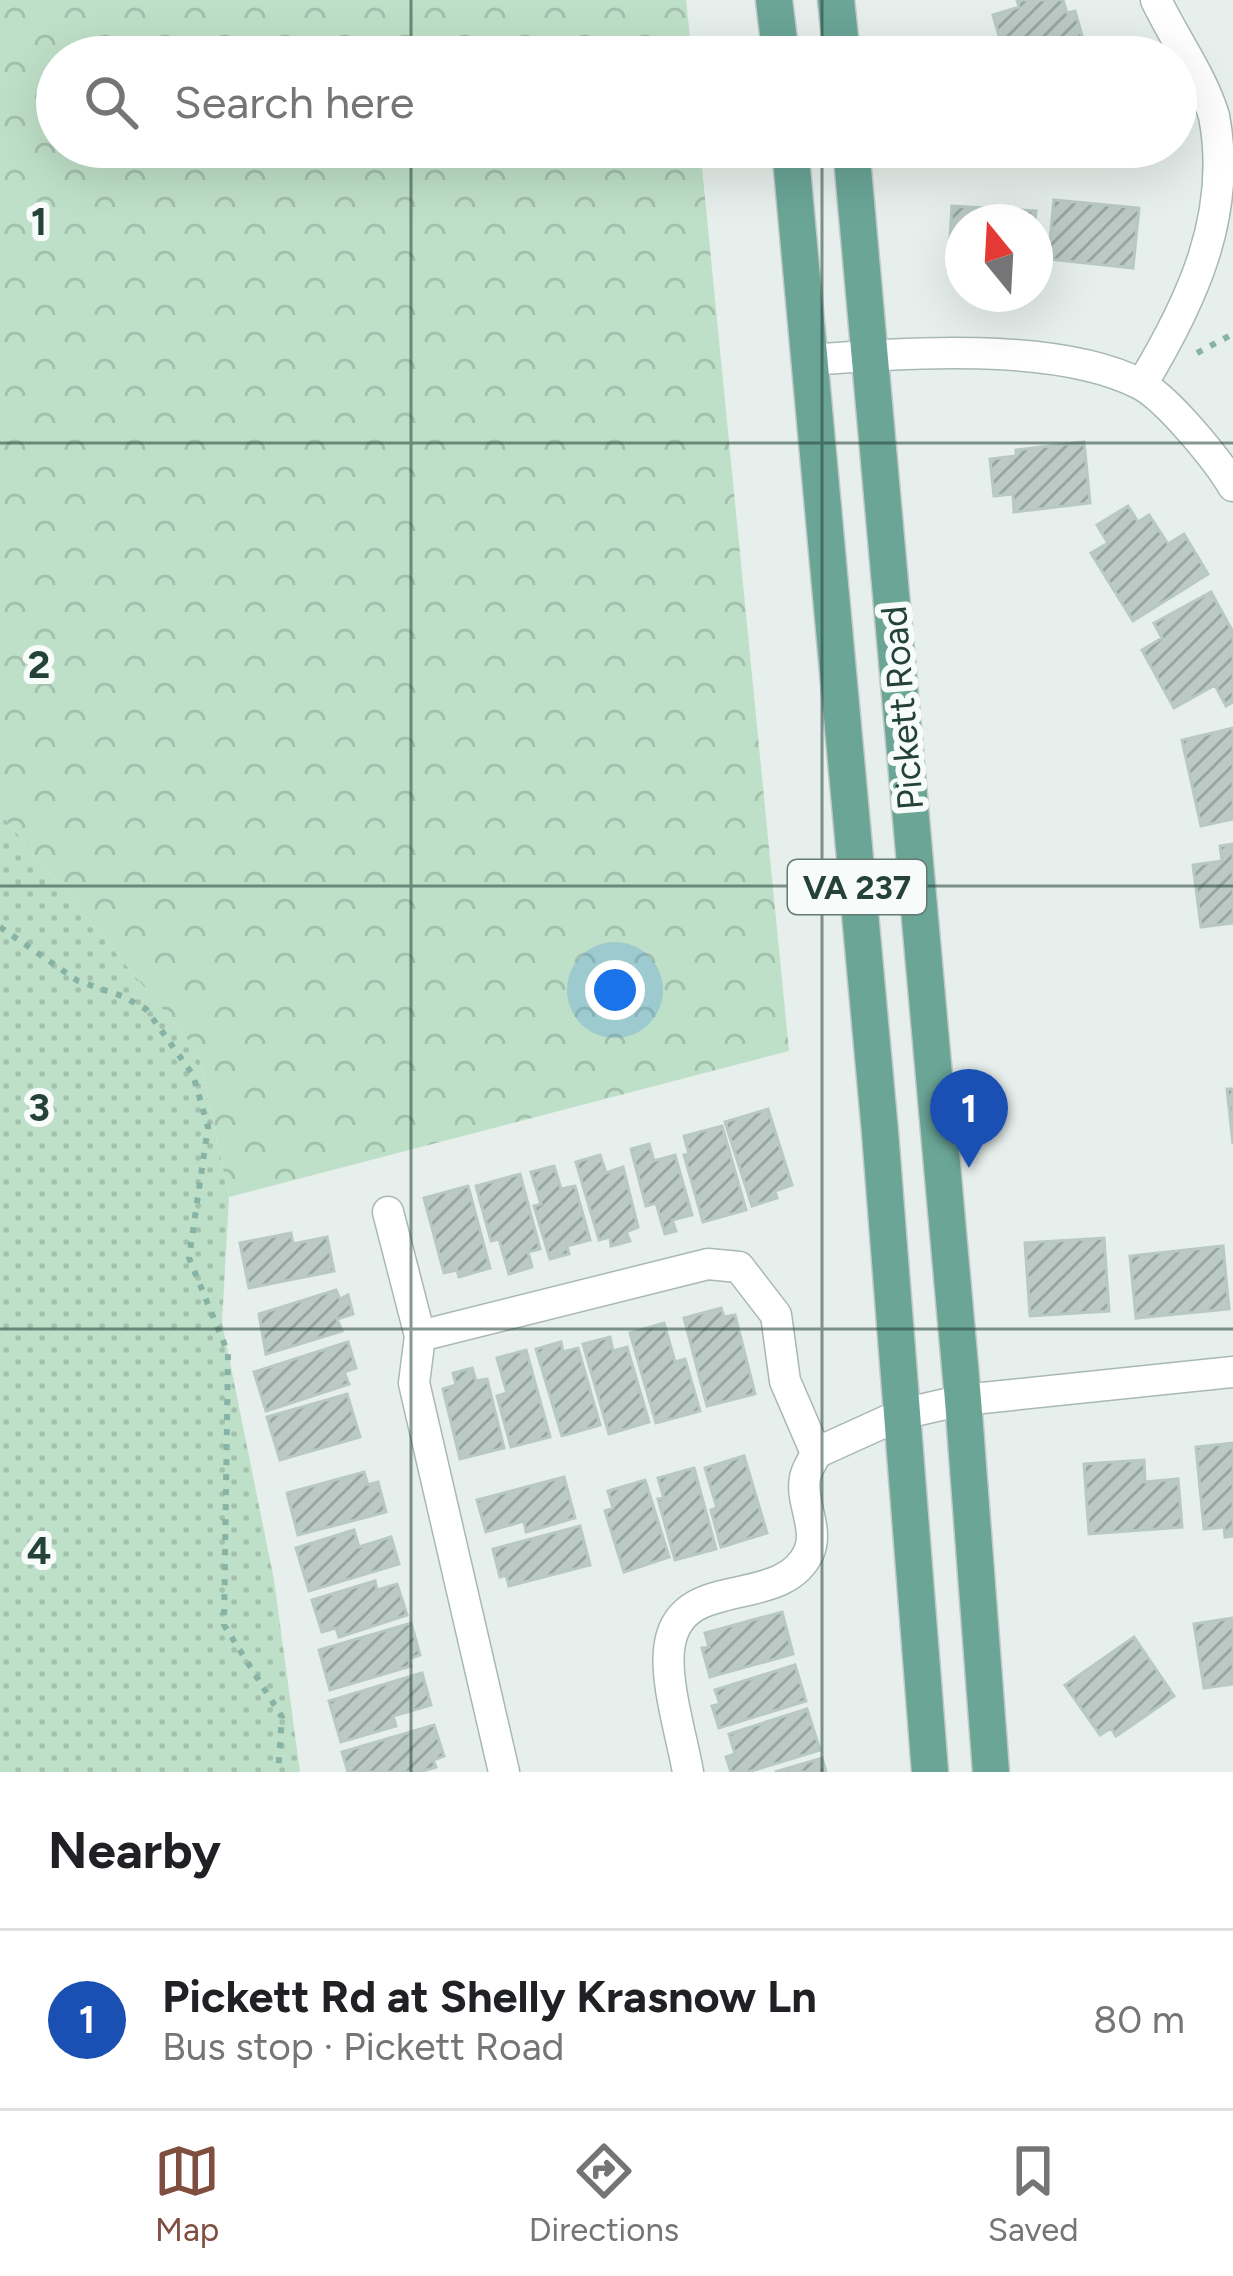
<!DOCTYPE html>
<html lang="en">
<head>
<meta charset="utf-8">
<style>
  :root { --surface:#fff; --page:#f6f6f6; --text:#202124; --muted:#757577; --line:#e0e0e0; --accent:#7f4e3f }
  body { margin:0; font-family:Figtree,sans-serif; background:var(--page); color:var(--text) }
  .compass { position:absolute; left:945px; top:204px; width:108px; height:108px; border-radius:50%; background:var(--surface); box-shadow:0 12px 48px #0002; rotate:342deg }
  .you { position:absolute; left:615px; top:990px; width:42px; height:42px; margin:-30px; border:9px solid #fff; border-radius:50%; background:#1a73e8; box-shadow:0 0 0 18px #1a73e833 }
  .badge { display:grid; place-items:center; width:78px; height:78px; border-radius:50%; background:var(--accent); color:#fff; font-size:39px; font-weight:700 }
  .pin { position:absolute; translate:-50% -99px; filter:drop-shadow(0 3px 6px #0008) }
  .pin::after { content:''; position:absolute; top:63px; width:42px; height:36px; background:inherit; clip-path:polygon(0 0,100% 0,50% 100%) }
  .list { margin:0; padding:0; list-style:none }
  h2 { display:flex; justify-content:space-between; align-items:center; height:156px; margin:0; padding:0 48px; font-size:51px }
  h2 small { font-size:39px; font-weight:400; color:var(--muted) }
  .list li { display:grid; grid-template-columns:78px 1fr auto; gap:36px; align-items:center; box-sizing:border-box; height:180px; padding:0 48px; border-top:3px solid var(--line) }
  .list b { display:block; font-size:45px; white-space:nowrap }
  .list p { margin:0; font-size:39px; white-space:nowrap; color:var(--muted) }
  .list em { font-size:39px; font-style:normal; color:var(--muted) }
  .icon { flex:none; width:66px; height:66px; fill:none; stroke:currentColor; stroke-width:2; stroke-linecap:round; stroke-linejoin:round }
  .map { position:relative; flex:none; width:1233px; height:1772px; overflow:hidden }
  .search { position:absolute; background:var(--surface); box-shadow:0 12px 48px #0002; left:36px; right:36px; top:36px; height:132px; display:flex; align-items:center; gap:30px; box-sizing:border-box; padding:0 42px; border-radius:66px; color:var(--muted); font-size:45px }
  .sheet { height:336px; background:var(--surface) }
  nav { display:flex; justify-content:space-around; align-items:center; box-sizing:border-box; height:168px; border-top:3px solid var(--line); background:var(--surface); font-size:33px; color:var(--muted) }
  nav a { display:grid; justify-items:center; gap:6px }
  nav .on { color:var(--accent) }
  .map>svg:first-child { display:block }
</style>
</head>
<body>
<div class="map">
<svg width="1233" height="1772" viewBox="0 0 1233 1772">
  <defs>
    <pattern id="grass-dots" width="8" height="8" patternUnits="userSpaceOnUse" patternTransform="scale(3)"><rect width="8" height="8" fill="#bfe0c8"/><path d="M2 2h.1M6 6h.1" fill="none" stroke="#a4c1ad" stroke-width="1.8" stroke-linecap="round"/></pattern>
    <pattern id="forest-crowns" width="20" height="18" patternUnits="userSpaceOnUse" patternTransform="scale(3)"><rect width="20" height="18" fill="#bfe0c8"/><path d="M2 6a3 3 0 1 1 6 0M12 15a3 3 0 1 1 6 0" fill="none" stroke="#a4c1ad"/></pattern>
    <pattern id="building-hatch" width="6" height="6" patternUnits="userSpaceOnUse" patternTransform="scale(3)"><rect width="6" height="6" fill="#bbcac4"/><path d="M-1 1l2-2M0 6l6-6M5 7l2-2" fill="none" stroke="#98a6a0"/></pattern>
  </defs>
  <rect width="100%" height="100%" fill="#e6efeb"/>
  <path fill="url(#grass-dots)" d="M0 813 198 1052 229 1197 222 1323 274 1580 300 1772H0Z"/>
  <path fill="url(#forest-crowns)" d="M0 0H686L692 57H57V147H700L789 1051 229 1197 198 1052 0 813Z"/>
  <path fill="url(#building-hatch)" stroke="#b8c9c2" stroke-width="3" d="M1017 0H1063L1067 13 1075 11 1088 57H1005L993 15 1019 7Z
    M1056 147H1102L1060 160Z
    M1054 200 1139 208 1133 268 1048 259Z
    M952 206 1036 211 1035 222H963V270H948Z
    M1084 442 1090 503 1014 512 1013 494 994 496 990 459 1016 456V450Z
    M1128 506 1138 522 1149 515 1168 544 1184 534 1208 574 1133 621 1091 553 1108 543 1097 525Z
    M1211 592 1233 632V702L1226 706 1215 685 1174 708 1142 650 1162 638 1154 623Z
    M1233 728V819L1201 826 1182 740Z
    M1233 844V923L1201 927 1193 865 1222 861 1220 846Z
    M1227 1089H1233V1144Z
    M768 1109 792 1185 775 1191 777 1198 752 1206 725 1122Z
    M722 1126 746 1210 703 1222 684 1155 689 1154 684 1136Z
    M649 1144 654 1161 675 1155 692 1215 672 1220 676 1231 665 1234 656 1203 646 1206 631 1149Z
    M600 1155 606 1173 623 1167 638 1227 626 1232 630 1241 611 1246 610 1237 599 1240 576 1162Z
    M554 1166 561 1189 575 1186 590 1240 567 1246 569 1254 550 1259 534 1206 541 1204 531 1172Z
    M520 1174 540 1249 528 1252 532 1267 509 1274 499 1239 491 1241 476 1186Z
    M468 1186 490 1268 459 1277 457 1270 444 1273 424 1198Z
    M291 1233 293 1244 327 1237 334 1271 249 1288 240 1243Z
    M1104 1238 1109 1311 1030 1316 1025 1243Z
    M1223 1246 1229 1309 1136 1318 1130 1256Z
    M336 1290 340 1299 348 1295 353 1314 337 1319 342 1331 266 1354 259 1314Z
    M721 1308 724 1317 735 1315 755 1394 707 1406 684 1318Z
    M664 1323 675 1362 685 1359 700 1411 656 1423 630 1333Z
    M610 1337 613 1351 627 1347 649 1422 609 1434 583 1344Z
    M348 1342 356 1368 344 1372 349 1384 266 1411 254 1372Z
    M561 1342 563 1352 578 1348 600 1425 562 1436 536 1349Z
    M526 1350 550 1437 511 1447 497 1396 507 1393 497 1358Z
    M472 1368 476 1381 487 1379 504 1448 460 1459 443 1389 456 1385 453 1373Z
    M347 1394 360 1437 280 1460 267 1417Z
    M1233 1443V1536L1225 1537 1224 1527 1204 1529 1196 1447Z
    M744 1456 767 1533 721 1547 711 1510 717 1508 705 1468Z
    M1144 1460 1145 1482 1178 1479 1182 1527 1089 1534 1084 1464Z
    M694 1468 716 1549 675 1560 658 1499 664 1498 658 1478Z
    M364 1472 368 1485 378 1482 386 1512 298 1535 287 1493Z
    M564 1477 575 1518 526 1532 524 1521 486 1532 477 1500Z
    M645 1480 669 1557 624 1572 605 1511 613 1508 608 1491Z
    M580 1526 590 1565 509 1586 506 1575 500 1577 493 1549Z
    M354 1530 359 1547 391 1537 399 1564 309 1591 296 1548Z
    M375 1581 377 1590 397 1584 407 1615 339 1637 336 1628 322 1632 312 1600Z
    M782 1612 793 1654 710 1677 702 1648 709 1647 705 1633Z
    M1233 1618V1684L1204 1688 1194 1624Z
    M411 1623 420 1655 408 1659 411 1666 330 1690 319 1650Z
    M1134 1637 1174 1696 1116 1736 1111 1728 1100 1735 1065 1685Z
    M795 1665 806 1701 719 1728 712 1706 720 1704 715 1690Z
    M422 1673 431 1705 393 1716 396 1726 341 1742 329 1701Z
    M807 1709 820 1750 748 1772H731L726 1757 735 1754 729 1734Z
    M434 1725 444 1756 433 1760 436 1767 420 1772H348L342 1752Z
    M822 1758 826 1772H775Z"/>
  <g fill="none" stroke-linecap="round" stroke-linejoin="round">
    <g stroke="#a8b8b2" stroke-width="33">
      <path id="minor" d="M808 360C901 353 1056 341 1140 384 1167 398 1217 459 1233 486
        M1142 384C1191 303 1233 215 1214 116 1202 76 1174 38 1156 0
        M388 1212 420 1336 414 1383 504 1772
        M420 1336 708 1264 739 1267 776 1315 785 1381 816 1453
        M688 1772C682 1737 663 1677 670 1643 683 1572 782 1611 809 1552 819 1528 800 1501 805 1478 806 1470 813 1461 816 1453L902 1414 963 1400 1233 1372"/>
    </g>
    <g stroke="#c2cac8" stroke-width="39">
      <path id="primary" d="M774 0 781 57
        M836 0 842 57
        M790 147 880 1132 930 1772
        M851 147 963 1400 991 1772"/>
    </g>
    <path stroke="#86b3a5" stroke-width="6" stroke-dasharray="6 9" stroke-linecap="butt" d="M1197 353 1233 334
      M0 927 78 981 122 996 146 1009 193 1075 208 1127 189 1258 228 1353 224 1625 282 1717 278 1772"/>
    <use href="#minor" stroke="#fff" stroke-width="30"/>
    <use href="#primary" stroke="#6aa596" stroke-width="36"/>
  </g>
  <path fill="none" stroke="#24423a" stroke-width="3" stroke-opacity="0.55" d="M411 0V57M822 0V57M411 147V1772M822 147V1772M0 443H1233M0 886H1233M0 1329H1233"/>
  <g text-anchor="middle" dominant-baseline="central" stroke-width="12" stroke-linejoin="round" paint-order="stroke">
    <rect fill="#f7fbf9" stroke="#637a73" stroke-width="3" x="788" y="860" width="138" height="54" rx="9"/>
    <g font-size="33" font-weight="bold" fill="#24423a">
      <text x="857" y="887">VA 237</text>
    </g>
    <g font-size="36" fill="#24423a" stroke="#f7fbf9">
      <text transform="translate(902 708) rotate(-95)">Pickett Road</text>
    </g>
  </g>
  <g font-size="39" text-anchor="middle" font-weight="bold" fill="#24423a" stroke="#f7fbf9" stroke-width="12" stroke-linejoin="round" paint-order="stroke">
    <text x="39" y="235">1</text>
    <text x="39" y="678">2</text>
    <text x="39" y="1121">3</text>
    <text x="39" y="1564">4</text>
  </g>
</svg>
<svg class="compass" viewBox="-18 -18 36 36"><path d="M0-13l5 13h-10z" fill="#e53935"/><path d="M0 13l5-13h-10z" fill="#757577"/></svg>
<div class="you"></div>
<div class="pin badge" style="left:969px;top:1168px;background:#1a4fb4">1</div>
<div class="search"><svg class="icon" aria-label="search" viewBox="0 0 24 24"><circle cx="10" cy="10" r="6"/><path d="M15 15l6 6"/></svg>Search here</div>
</div>
<section class="sheet">
<h2>Nearby<small></small></h2>
<ul class="list">
<li><span class="badge" style="background:#1a4fb4">1</span><div><b>Pickett Rd at Shelly Krasnow Ln</b><p>Bus stop · Pickett Road</p></div><em>80 m</em></li>
</ul>
</section>
<nav>
<a class="on"><svg class="icon" aria-label="map" viewBox="0 0 24 24"><path d="M3 6l6-2 6 2 6-2v14l-6 2-6-2-6 2zM9 4v14M15 6v14"/></svg>Map</a>
<a><svg class="icon" aria-label="directions" viewBox="0 0 24 24"><path d="M12 3l9 9-9 9-9-9zM9 14v-3h6M13 9l2 2-2 2"/></svg>Directions</a>
<a><svg class="icon" aria-label="saved" viewBox="0 0 24 24"><path d="M7 4h10v16l-5-4-5 4z"/></svg>Saved</a>
</nav>
</body>
</html>
